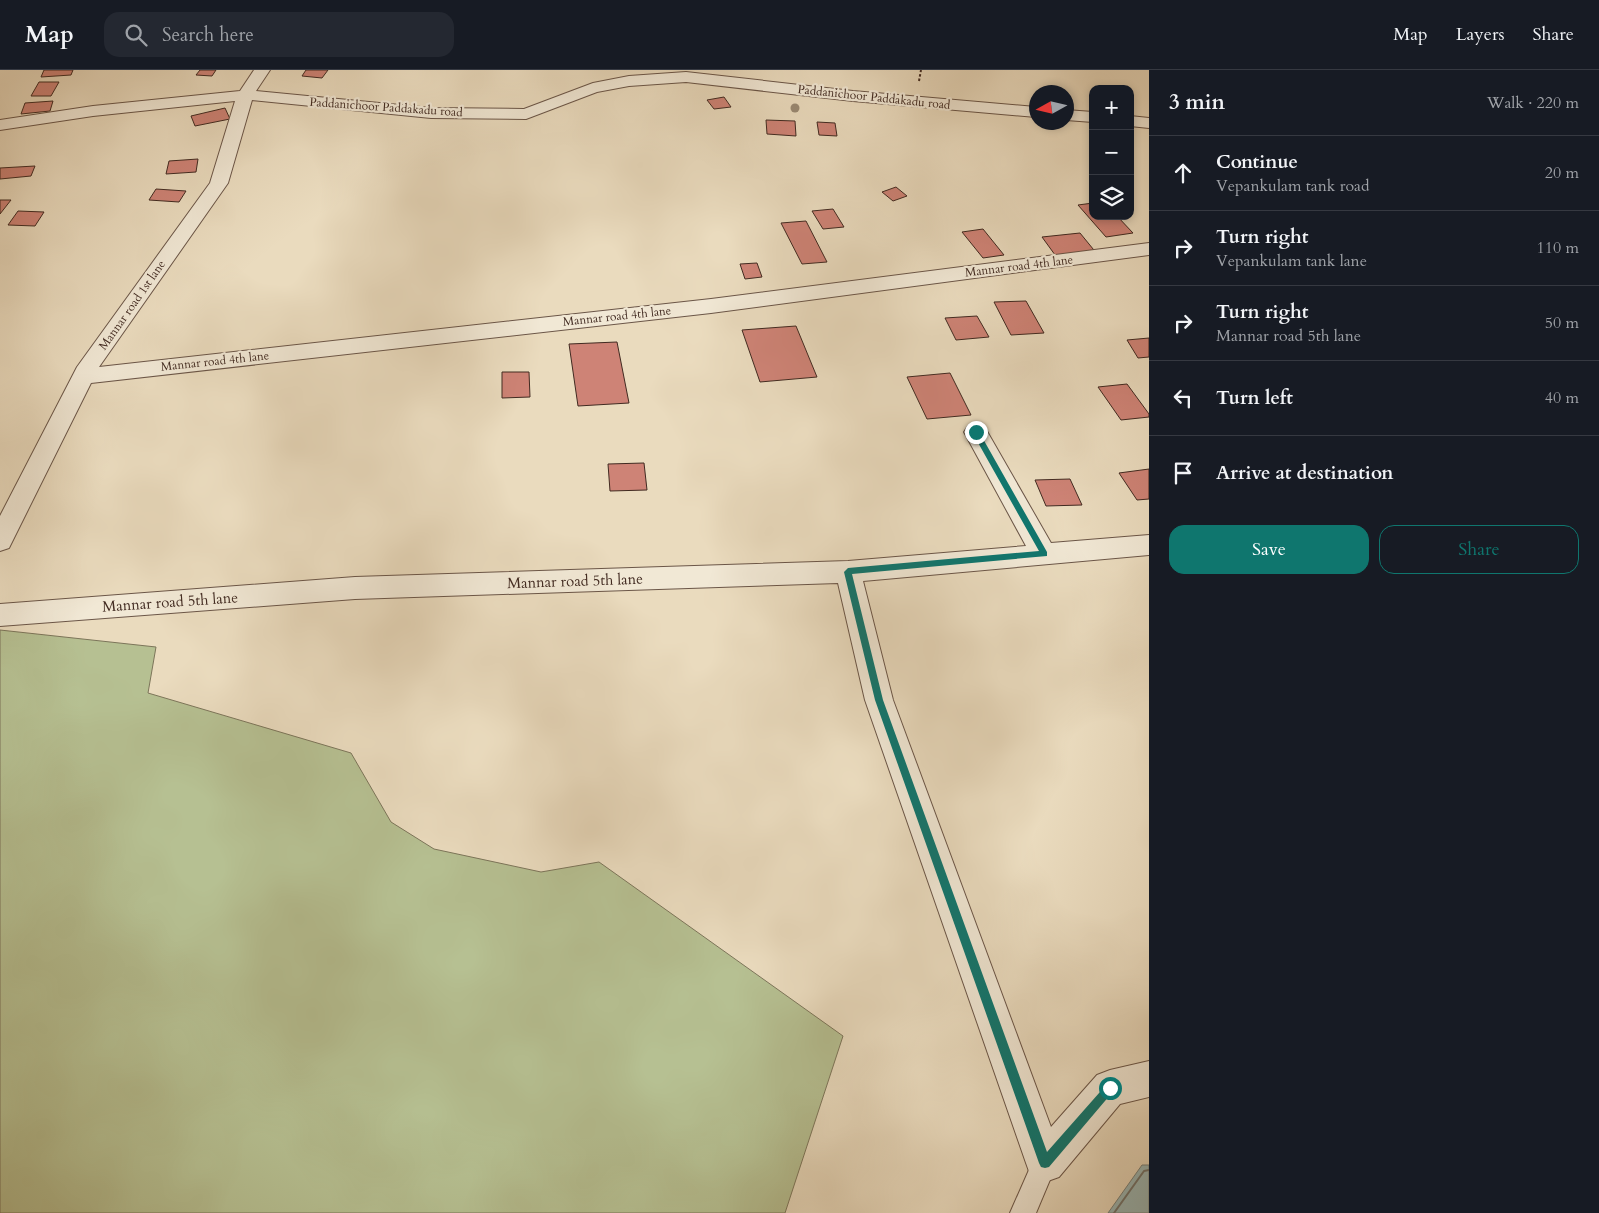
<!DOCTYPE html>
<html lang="en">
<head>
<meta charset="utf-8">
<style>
  :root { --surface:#171b24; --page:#242831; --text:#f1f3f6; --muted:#9ea1a6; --line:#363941; --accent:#0f766e }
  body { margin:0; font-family:Cardo,serif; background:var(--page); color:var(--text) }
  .controls { position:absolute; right:15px; top:15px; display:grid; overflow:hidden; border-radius:10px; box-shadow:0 2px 8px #0003 }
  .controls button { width:45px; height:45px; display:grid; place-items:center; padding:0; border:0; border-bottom:1px solid var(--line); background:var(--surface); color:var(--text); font:25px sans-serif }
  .compass { position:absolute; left:1029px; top:15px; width:45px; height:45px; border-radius:50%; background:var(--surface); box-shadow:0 2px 8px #0003; rotate:262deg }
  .stop { position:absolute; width:15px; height:15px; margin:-11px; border:4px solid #0f766e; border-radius:50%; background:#fff }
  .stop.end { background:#0f766e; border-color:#fff; box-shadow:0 1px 5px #0008 }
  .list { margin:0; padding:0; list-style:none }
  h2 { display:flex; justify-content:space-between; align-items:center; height:65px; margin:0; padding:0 20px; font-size:21px }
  h2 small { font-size:16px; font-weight:400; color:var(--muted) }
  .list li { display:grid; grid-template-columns:32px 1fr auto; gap:15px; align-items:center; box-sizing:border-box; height:75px; padding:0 20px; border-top:1px solid var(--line) }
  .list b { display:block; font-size:19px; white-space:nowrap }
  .list p { margin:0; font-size:16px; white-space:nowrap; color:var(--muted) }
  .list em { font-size:16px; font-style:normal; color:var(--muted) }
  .actions { display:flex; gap:10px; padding:15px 20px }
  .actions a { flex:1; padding:11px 0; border:1px solid var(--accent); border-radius:15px; text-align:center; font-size:18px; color:var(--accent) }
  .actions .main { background:var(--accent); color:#fff }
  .icon { flex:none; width:28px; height:28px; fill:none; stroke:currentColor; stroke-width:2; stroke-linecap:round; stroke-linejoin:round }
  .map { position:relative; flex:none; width:1149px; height:1143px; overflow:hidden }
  header { display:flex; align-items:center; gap:30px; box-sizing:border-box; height:70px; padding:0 25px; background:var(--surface); border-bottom:1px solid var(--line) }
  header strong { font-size:24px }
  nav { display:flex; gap:28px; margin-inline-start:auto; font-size:18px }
  .search { width:350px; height:45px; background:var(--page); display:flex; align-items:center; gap:12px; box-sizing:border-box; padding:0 18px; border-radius:15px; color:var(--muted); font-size:19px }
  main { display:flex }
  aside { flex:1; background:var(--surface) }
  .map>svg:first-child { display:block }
</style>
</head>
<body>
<header>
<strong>Map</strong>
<div class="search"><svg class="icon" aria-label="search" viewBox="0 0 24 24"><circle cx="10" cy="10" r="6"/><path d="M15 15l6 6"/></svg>Search here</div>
<nav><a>Map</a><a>Layers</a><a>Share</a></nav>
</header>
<main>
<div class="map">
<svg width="1149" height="1143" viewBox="0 0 1149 1143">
  <rect width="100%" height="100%" fill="#eadbbe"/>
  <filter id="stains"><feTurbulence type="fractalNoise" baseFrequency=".004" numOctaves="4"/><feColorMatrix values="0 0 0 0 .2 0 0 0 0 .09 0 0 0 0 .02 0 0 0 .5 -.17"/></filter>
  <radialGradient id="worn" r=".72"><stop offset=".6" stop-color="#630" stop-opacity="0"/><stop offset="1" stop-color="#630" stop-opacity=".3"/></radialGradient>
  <path fill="#b6c092" stroke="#7c755a" d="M0 560 156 577 148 623 351 683 391 752 434 779 541 802 599 792 843 966 785 1143H0Z"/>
  <path fill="#9ab9b9" stroke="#76807c" d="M1142 1095H1149V1143H1108Z"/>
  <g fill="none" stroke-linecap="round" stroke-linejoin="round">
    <path stroke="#6e726d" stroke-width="2" d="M1114 1143 1144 1101 1149 1100"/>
  </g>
  <path fill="#ce8376" stroke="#412a21" d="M44 0H73L71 5 41 7Z
    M200 0H216L212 6 196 5Z
    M306 0H328L322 8 302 6Z
    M39 12H59L51 26H31Z
    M724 27 731 37 714 39 707 30Z
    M53 31 50 41 21 44 25 33Z
    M225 38 230 49 195 56 191 46Z
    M766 50 795 51 796 66 767 64Z
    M817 52 835 53 837 66 819 65Z
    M198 89 196 102 166 104 169 91Z
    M35 96 31 106 0 109V98Z
    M896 117 907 126 893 131 882 122Z
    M156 119 186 121 179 132 149 130Z
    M0 130H11L0 144Z
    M1093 133V146H1117L1133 163 1106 167 1078 135Z
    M833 139 844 157 823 159 812 141Z
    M18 141 44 142 35 156 8 155Z
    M806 151 827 192 802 194 781 153Z
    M983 159 1004 185 983 188 962 162Z
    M1080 163 1098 185 1058 189 1042 167Z
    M757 193 762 207 745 209 740 194Z
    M1026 231 1044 263 1011 265 994 232Z
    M977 246 989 267 956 270 945 248Z
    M796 256 817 307 760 312 742 260Z
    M1149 268V287L1138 288 1127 270Z
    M617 272 629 333 578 336 569 274Z
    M502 302H529L530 327 502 328Z
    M950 303 971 345 927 349 907 307Z
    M1127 314 1149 344V347L1121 350 1098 317Z
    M644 393 647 420 610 421 608 394Z
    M1149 399V429L1137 430 1119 403Z
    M1070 409 1082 435 1046 436 1035 410Z"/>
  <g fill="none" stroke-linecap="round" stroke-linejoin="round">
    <g stroke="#6b5648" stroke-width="2">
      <path id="lane" d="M1045 1081 1054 1084 1057 1093 1036 1143H1010L1036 1084Z"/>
    </g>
    <g stroke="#6b5648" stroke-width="2">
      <path id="street" d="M254 0H270L256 21 431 38 524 39 593 13 629 6 686 2 853 21 1036 37V47L853 31 686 12 629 16 597 22 526 49 431 48 252 30 228 113 99 297 711 229 1149 173V185L711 243 91 313 9 478 0 481V446L77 297 210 113 235 31 93 46 0 60V50L93 36 240 21Z
        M1066 40 1093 42V52L1066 50Z
        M1130 46 1149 48V58L1130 56Z
        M976 354 984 356 1051 473 1149 465V485L863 511 893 630 1051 1057 1097 1005 1110 1000 1149 991V1027L1120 1034 1059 1107 1045 1112 1031 1107 1026 1093 865 630 838 513 355 529 0 556V534L355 507 848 491 1026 476 964 362 968 356Z"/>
    </g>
    <path stroke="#412a21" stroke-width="2" stroke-dasharray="2.5 2" stroke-linecap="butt" d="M919 11 921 0"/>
    <use href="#lane" fill="#f1e8d5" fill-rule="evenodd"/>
    <use href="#street" fill="#f1e8d5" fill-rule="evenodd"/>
  </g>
  <circle fill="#9a8a74" cx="795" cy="38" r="4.5"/>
  <path fill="#0f766e" d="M973 360H978L1047 482V486L852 504 883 630 1047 1082 1107 1014 1110 1012 1114 1014 1116 1018 1049 1097 1045 1098 1041 1097 1039 1093 875 630 844 502 848 498 1039 481 972 362Z"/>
  <g text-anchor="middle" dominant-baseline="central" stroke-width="4.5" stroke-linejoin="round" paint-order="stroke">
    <g font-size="12" fill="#412a21" stroke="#f1e8d5">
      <text transform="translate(874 27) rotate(6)">Paddanichoor Paddakadu road</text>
      <text transform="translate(386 37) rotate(4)">Paddanichoor Paddakadu road</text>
      <text transform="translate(1019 196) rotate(-7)">Mannar road 4th lane</text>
      <text transform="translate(132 235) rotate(-55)">Mannar road 1st lane</text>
      <text transform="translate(617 246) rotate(-6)">Mannar road 4th lane</text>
      <text transform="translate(215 291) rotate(-6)">Mannar road 4th lane</text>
    </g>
    <g font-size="15" fill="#412a21" stroke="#f1e8d5">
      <text transform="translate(575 511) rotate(-2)">Mannar road 5th lane</text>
      <text transform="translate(170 532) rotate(-4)">Mannar road 5th lane</text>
    </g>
  </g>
  <rect width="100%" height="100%" filter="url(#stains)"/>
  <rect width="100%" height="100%" fill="url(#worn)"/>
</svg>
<div class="controls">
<button>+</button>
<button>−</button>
<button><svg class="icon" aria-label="layers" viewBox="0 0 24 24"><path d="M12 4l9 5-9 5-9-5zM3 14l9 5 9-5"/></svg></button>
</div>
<svg class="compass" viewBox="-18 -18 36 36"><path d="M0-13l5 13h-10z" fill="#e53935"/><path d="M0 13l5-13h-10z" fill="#9ea1a6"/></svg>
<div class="stop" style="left:1110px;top:1018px"></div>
<div class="stop end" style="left:976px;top:362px"></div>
</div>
<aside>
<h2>3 min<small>Walk · 220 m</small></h2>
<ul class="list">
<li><svg class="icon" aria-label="ahead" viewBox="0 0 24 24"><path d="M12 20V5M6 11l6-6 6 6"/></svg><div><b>Continue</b><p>Vepankulam tank road</p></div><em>20 m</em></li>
<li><svg class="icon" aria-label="right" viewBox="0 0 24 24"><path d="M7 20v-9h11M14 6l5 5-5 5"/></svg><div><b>Turn right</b><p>Vepankulam tank lane</p></div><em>110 m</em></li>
<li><svg class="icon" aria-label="right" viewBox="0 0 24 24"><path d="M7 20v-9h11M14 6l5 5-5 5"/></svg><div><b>Turn right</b><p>Mannar road 5th lane</p></div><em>50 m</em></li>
<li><svg class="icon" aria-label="left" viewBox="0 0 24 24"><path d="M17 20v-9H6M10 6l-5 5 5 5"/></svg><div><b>Turn left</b></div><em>40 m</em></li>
<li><svg class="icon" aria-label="arrive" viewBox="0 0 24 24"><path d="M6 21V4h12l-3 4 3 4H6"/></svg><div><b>Arrive at destination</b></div></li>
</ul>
<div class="actions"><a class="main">Save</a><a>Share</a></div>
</aside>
</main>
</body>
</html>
